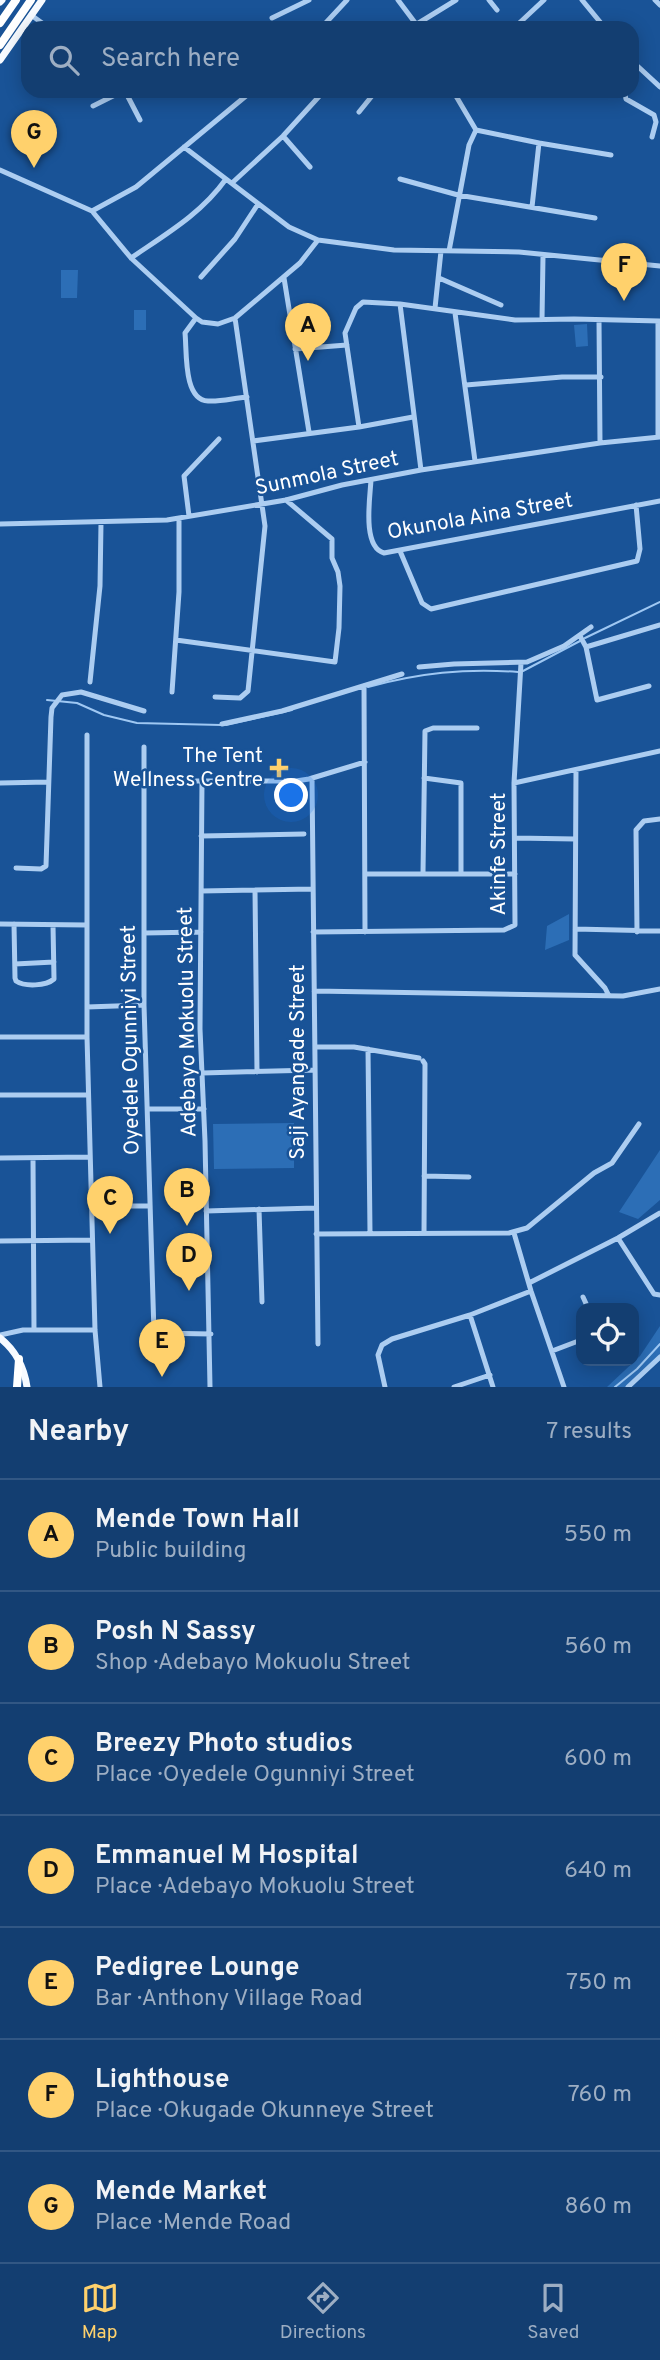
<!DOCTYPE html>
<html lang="en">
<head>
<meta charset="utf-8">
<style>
  :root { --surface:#133e71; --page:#204979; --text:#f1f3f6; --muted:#9daec3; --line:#325784; --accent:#ffd16c }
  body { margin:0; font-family:Overpass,sans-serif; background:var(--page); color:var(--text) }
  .controls { position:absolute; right:21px; bottom:21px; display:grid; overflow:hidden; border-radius:14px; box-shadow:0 4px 18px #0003 }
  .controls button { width:63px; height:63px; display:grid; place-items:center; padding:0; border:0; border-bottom:2px solid var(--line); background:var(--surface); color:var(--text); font:35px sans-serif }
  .you { position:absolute; left:292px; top:796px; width:24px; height:24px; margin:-18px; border:5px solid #fff; border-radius:50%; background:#1a73e8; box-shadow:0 0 0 10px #1a73e833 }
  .badge { display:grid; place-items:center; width:46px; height:46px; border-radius:50%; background:var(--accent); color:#111; font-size:23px; font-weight:700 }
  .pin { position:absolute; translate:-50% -58px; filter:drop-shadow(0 2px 4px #0008) }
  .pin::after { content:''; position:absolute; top:37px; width:24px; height:21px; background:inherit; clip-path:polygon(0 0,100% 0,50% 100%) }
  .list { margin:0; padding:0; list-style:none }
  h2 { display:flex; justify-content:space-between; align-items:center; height:91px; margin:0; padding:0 28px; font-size:30px }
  h2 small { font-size:23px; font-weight:400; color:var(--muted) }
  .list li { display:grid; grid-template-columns:46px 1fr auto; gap:21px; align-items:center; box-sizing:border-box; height:112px; padding:0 28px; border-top:2px solid var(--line) }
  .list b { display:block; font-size:26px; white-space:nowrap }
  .list p { margin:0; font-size:23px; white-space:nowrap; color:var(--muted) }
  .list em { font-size:23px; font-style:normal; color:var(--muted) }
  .icon { flex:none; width:38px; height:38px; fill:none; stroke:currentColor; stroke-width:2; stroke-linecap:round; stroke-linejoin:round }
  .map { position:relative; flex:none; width:660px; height:1387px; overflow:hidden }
  .search { position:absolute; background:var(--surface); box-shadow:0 4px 18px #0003; left:21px; right:21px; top:21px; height:77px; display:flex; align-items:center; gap:18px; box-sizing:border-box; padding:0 24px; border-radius:21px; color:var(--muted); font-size:26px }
  .sheet { height:875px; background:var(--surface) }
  nav { display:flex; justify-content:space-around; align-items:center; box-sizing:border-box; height:98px; border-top:2px solid var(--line); background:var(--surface); font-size:19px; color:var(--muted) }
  nav a { display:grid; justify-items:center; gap:4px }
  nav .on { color:var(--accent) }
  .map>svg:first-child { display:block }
</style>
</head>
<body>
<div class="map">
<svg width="660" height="1387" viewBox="0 0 660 1387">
  <rect width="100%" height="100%" fill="#195397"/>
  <path fill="#2c6eb6" d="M61 270H78L77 298H61Z
    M134 310H146V330H134Z
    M587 324 588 346 576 347 574 325Z
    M569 914V940L545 950 547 926Z
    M294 1123V1168L214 1169 213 1124Z
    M660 1150V1200L638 1219 619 1212Z
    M660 1326V1355L626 1387H607L640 1356Z"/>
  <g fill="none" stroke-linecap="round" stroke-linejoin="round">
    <path stroke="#9fc8f3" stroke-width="2" d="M585 638 660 602
      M523 671 580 641
      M368 687C419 673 465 668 518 672
      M47 700 77 703 104 715 137 723 221 725
      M226 725 292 710
      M615 1387 637 1369 660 1344"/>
    <path stroke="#accdf1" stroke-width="5" d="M398 0 419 28
      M489 0 497 10
      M582 0 605 28
      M655 0 660 5
      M31 15 49 28
      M272 18 309 0
      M417 24 456 0
      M321 28 347 0
      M514 28 544 0
      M632 61 660 87
      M125 91 140 120
      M453 91 476 130
      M581 91 586 94 590 91
      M624 91 626 99 654 115 656 122 652 137
      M93 106 123 91
      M359 112 376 91
      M476 130 539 143 532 207
      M283 136 310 167
      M539 143 611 155
      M184 147 289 227 318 240 394 250 519 252 660 266
      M0 170 92 211 131 258 196 318 202 322 218 324 235 318 300 263 318 240
      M400 179 458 195 595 218
      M232 183 283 136 324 91
      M92 211 136 187 252 91
      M449 251 469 145 476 130
      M131 258C166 234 201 214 226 179
      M201 277 235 239 258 204
      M284 278 309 432
      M439 278 501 305
      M400 304 421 470
      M435 308 441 251
      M455 313 475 461
      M196 318 185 333C187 351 183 400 208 401 220 402 234 398 247 397
      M542 320 543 256
      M599 320 600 443
      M658 321V437
      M295 349 347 345
      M466 385 562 377H601
      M359 427 345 333 356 308 363 302 400 304 515 320 574 319 660 321
      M253 441 359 427 413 417
      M371 480C370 498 362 547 384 553L660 501
      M189 516 184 476 219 439
      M0 524 167 520 286 500 342 485 421 470 600 443 660 437
      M400 551 422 603 431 609 637 561 640 549 636 505
      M580 636 586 647 660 625
      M176 640 335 662 339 628 340 586 338 572 332 558V539L286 500
      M586 647 597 700 649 686
      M419 667 454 664 527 662 564 646 591 627
      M90 682 100 586 101 523
      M364 686 365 932
      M172 692 179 592V518
      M215 697 240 698 248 691 265 526 235 318
      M222 724 282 711 402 674
      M87 735V1037L95 1330 100 1387
      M144 747V1005L154 1333 211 1334
      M576 770 575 955 605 988 609 996
      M424 778 461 783V873
      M312 779 318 1344
      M144 781H296L309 779 365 762
      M202 781 200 1029 205 1141 210 1387
      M0 783 48 782
      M514 783 660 751
      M201 836 304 834
      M515 838 575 839
      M16 868 41 869 46 866 51 717 52 708 62 695 81 692 144 711
      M423 873 425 731 433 728H477
      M366 874H515
      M255 890 257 1072
      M201 891 313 889
      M0 924 86 925
      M14 924 15 978 16 981C25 987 46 986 54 979L53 925
      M575 929 660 931
      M313 932 504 930 515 925 514 783 521 663
      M637 932 636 830 644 821 660 819
      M144 933 201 932
      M15 964 54 962
      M314 991 623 996 660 989
      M87 1007 144 1005
      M0 1037H87
      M315 1047H354L419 1058
      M368 1049 370 1233
      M423 1061 425 1064 424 1233
      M202 1073 315 1070
      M0 1095H88
      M148 1109H204
      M0 1158 90 1157
      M33 1159 34 1330
      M424 1176 469 1177
      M92 1206H150
      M259 1209 262 1302
      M206 1211 315 1208
      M514 1233 531 1291 564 1387
      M316 1234 509 1233 527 1228 594 1173 612 1163 639 1124
      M618 1238 654 1294 660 1295
      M0 1241 92 1240
      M529 1283 618 1238 660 1213
      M583 1297 588 1308
      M470 1315 493 1387
      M0 1335 23 1330H95
      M552 1351 581 1340
      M385 1387 378 1355 382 1345 392 1339 470 1315 531 1291
      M454 1387 490 1375
      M628 1387 660 1357"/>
    <path stroke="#f6faff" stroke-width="7" d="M0 2 2 0
      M0 60 42 0
      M0 1338C16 1351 24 1366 27 1387"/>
    <path stroke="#fff" stroke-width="8" d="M0 23 16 0
      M0 45 31 0
      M17 1387 19 1359"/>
  </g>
  <path fill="#ffd16c" stroke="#195397" stroke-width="2.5" d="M275.5 757.5h7v7h7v7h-7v7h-7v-7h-7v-7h7z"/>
  <g text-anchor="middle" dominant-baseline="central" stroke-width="5" stroke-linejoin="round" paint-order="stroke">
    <g font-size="21" fill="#fff" stroke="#195397">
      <text transform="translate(327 474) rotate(-12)">Sunmola Street</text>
      <text transform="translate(480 517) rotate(-10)">Okunola Aina Street</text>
      <text transform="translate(499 854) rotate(-90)">Akinfe Street</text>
      <text transform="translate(188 1022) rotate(-91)">Adebayo Mokuolu Street</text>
      <text transform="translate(131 1040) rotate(-91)">Oyedele Ogunniyi Street</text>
      <text transform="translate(298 1062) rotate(-90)">Saji Ayangade Street</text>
    </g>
    <g font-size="21" fill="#fff" stroke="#195397" text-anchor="end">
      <text x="263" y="756">The Tent<tspan x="263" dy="24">Wellness Centre</tspan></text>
    </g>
  </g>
</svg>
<div class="controls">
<button><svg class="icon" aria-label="locate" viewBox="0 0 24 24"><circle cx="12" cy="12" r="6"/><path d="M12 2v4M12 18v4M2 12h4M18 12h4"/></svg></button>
</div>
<div class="you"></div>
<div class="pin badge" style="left:308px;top:361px">A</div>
<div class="pin badge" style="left:187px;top:1226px">B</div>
<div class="pin badge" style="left:110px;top:1234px">C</div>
<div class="pin badge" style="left:189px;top:1291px">D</div>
<div class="pin badge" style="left:162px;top:1377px">E</div>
<div class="pin badge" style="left:624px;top:301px">F</div>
<div class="pin badge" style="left:34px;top:168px">G</div>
<div class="search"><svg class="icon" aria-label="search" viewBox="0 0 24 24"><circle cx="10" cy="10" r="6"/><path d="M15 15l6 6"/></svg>Search here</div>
</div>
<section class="sheet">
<h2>Nearby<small>7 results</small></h2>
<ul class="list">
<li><span class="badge">A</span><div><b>Mende Town Hall</b><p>Public building</p></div><em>550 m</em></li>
<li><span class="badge">B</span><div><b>Posh N Sassy</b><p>Shop · Adebayo Mokuolu Street</p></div><em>560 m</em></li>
<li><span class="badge">C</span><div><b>Breezy Photo studios</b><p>Place · Oyedele Ogunniyi Street</p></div><em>600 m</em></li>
<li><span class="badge">D</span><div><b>Emmanuel M Hospital</b><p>Place · Adebayo Mokuolu Street</p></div><em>640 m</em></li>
<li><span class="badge">E</span><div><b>Pedigree Lounge</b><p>Bar · Anthony Village Road</p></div><em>750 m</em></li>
<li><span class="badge">F</span><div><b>Lighthouse</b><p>Place · Okugade Okunneye Street</p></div><em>760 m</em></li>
<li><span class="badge">G</span><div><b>Mende Market</b><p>Place · Mende Road</p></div><em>860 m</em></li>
</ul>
</section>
<nav>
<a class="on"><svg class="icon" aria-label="map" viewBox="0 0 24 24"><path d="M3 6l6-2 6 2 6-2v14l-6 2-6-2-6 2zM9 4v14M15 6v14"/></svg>Map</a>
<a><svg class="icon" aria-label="directions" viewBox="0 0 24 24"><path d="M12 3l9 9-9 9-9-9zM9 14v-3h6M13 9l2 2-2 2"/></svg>Directions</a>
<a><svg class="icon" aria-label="saved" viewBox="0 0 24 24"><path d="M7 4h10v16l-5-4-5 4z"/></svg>Saved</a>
</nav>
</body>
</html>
